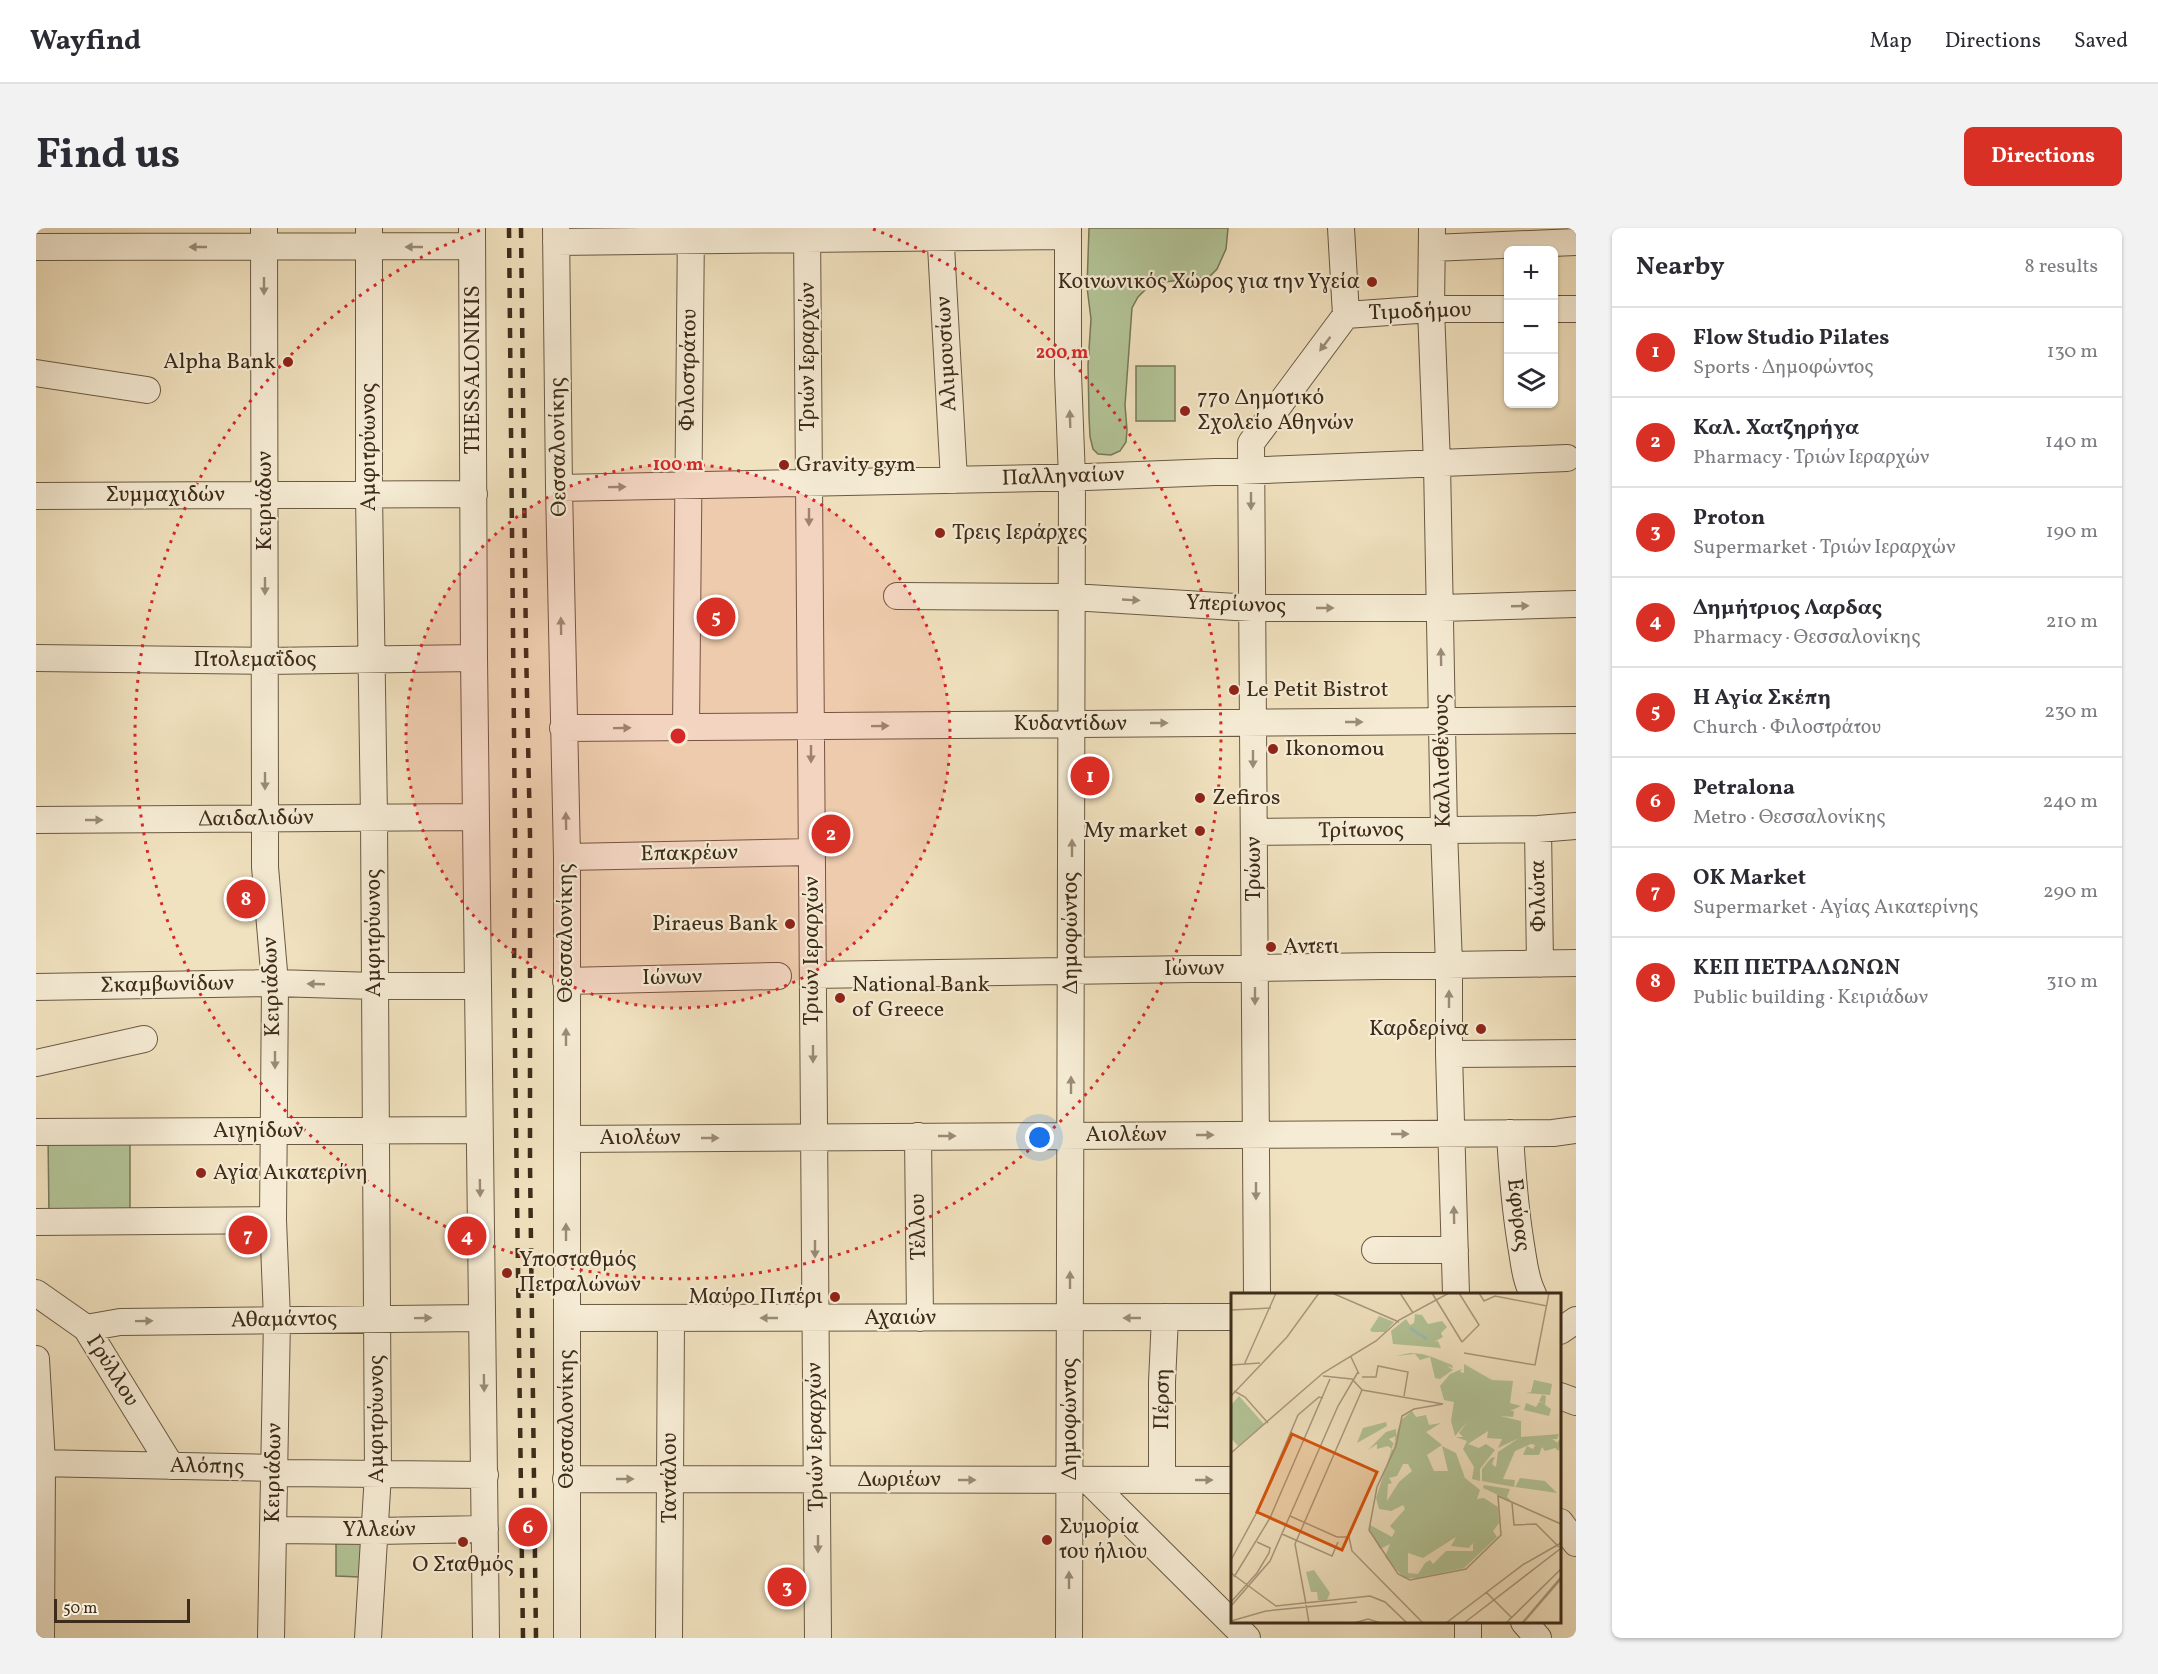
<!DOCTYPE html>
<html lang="en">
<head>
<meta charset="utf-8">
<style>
  :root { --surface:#fff; --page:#f2f2f3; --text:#2b2b33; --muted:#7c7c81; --line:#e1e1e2; --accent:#d93025 }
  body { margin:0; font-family:Vollkorn,serif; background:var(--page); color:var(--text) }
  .controls { position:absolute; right:18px; top:18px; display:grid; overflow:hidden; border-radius:9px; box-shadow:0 2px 4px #0004 }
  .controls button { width:54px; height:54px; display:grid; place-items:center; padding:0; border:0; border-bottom:2px solid var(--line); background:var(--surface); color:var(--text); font:30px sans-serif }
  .scale { position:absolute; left:18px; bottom:15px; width:136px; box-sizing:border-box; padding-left:6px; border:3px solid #3d2c1b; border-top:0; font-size:16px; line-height:21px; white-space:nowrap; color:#3d2c1b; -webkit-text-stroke:4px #f6ecd5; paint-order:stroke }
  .you { position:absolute; left:1004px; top:910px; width:21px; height:21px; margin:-15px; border:4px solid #fff; border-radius:50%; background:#1a73e8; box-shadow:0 0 0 9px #1a73e833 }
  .badge { display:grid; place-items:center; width:39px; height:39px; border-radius:50%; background:var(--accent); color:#fff; font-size:20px; font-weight:700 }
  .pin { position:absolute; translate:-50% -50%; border:3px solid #fff; box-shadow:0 2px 6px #0006 }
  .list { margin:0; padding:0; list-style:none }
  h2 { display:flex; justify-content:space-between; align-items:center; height:78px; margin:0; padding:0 24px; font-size:26px }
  h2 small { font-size:20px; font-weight:400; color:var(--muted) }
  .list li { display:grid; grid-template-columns:39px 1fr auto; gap:18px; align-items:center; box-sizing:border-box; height:90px; padding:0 24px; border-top:2px solid var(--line) }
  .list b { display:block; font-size:22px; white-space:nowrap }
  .list p { margin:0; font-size:20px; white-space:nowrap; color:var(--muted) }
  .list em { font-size:20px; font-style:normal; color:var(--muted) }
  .icon { flex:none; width:33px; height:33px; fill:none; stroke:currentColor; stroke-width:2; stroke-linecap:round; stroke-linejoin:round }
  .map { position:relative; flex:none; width:1540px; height:1410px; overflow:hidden; border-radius:9px }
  header { display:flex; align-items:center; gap:36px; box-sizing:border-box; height:84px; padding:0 30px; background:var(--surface); border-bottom:2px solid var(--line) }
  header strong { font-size:28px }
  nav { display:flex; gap:33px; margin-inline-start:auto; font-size:21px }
  .intro { display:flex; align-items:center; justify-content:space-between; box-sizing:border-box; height:144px; padding:0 36px }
  h1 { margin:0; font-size:42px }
  .button { padding:15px 27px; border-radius:9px; background:var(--accent); color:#fff; font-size:21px; font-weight:700 }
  main { display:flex; gap:36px; padding:0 36px }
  aside { flex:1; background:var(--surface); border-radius:9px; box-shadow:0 2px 4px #0004 }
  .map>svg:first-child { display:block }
</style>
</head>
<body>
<header>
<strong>Wayfind</strong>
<nav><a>Map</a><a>Directions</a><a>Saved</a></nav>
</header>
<div class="intro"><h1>Find us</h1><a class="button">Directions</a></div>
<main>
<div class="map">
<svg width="1540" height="1410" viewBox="0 0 1540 1410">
  <rect width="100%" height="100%" fill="#f1e2bf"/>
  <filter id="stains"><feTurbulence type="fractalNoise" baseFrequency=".00333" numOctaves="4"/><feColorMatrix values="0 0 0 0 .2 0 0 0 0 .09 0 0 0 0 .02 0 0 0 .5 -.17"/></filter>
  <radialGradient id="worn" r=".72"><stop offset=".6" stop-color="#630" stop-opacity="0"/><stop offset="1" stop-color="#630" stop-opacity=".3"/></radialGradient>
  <path fill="#b3c497" stroke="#787859" stroke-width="1.5" d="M1053 0H1192L1190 21 1181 41 1173 49 1128 54 1112 59 1102 69 1096 80 1089 177 1091 202 1090 214 1084 223 1075 227 1062 226 1057 221 1054 209 1053 188 1052 137 1055 91 1051 59Z
    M1100 138H1139V193H1100Z
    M94 905V986L13 988 12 906Z
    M300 1312H325L324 1349 300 1348Z"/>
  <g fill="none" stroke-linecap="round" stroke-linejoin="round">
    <g stroke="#6a5a44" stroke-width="28">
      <path id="minor" d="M228 0 229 591V639L239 755 237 992 241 1091 235 1410
        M436 0 438 430 450 1410
        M520 0 523 260 531 629V1410
        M771 0 782 1410
        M904 0 918 252
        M1032 0V146L1036 250 1033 1410
        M1305 0 1310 87
        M1396 0 1395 81 1401 236 1408 602 1413 737V826L1420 1066
        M520 14 1032 8
        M0 19 436 18
        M1396 20 1540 14
        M1518 81H1540
        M0 145 111 162
        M523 260 1051 249 1531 230
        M0 268 438 266
        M861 368 1036 369 1216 380H1405L1540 376
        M0 430 230 433 438 430
        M650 499 655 0
        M527 500 1540 492
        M0 592 440 589
        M1502 601 1504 736
        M1218 604 1502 601 1540 598
        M531 629 775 624
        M777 747 1540 735
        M530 753 742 748
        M0 759 239 755 339 758H442
        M1413 826 1540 825
        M0 835 108 811
        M0 904 443 902
        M1474 905C1476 943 1479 980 1485 1017 1488 1034 1489 1051 1497 1066
        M882 908 884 1090
        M531 911 1517 905 1540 902
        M0 994 237 992
        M1339 1022H1419
        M0 1065 50 1100 135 1238
        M1221 1066 1215 215 1310 87 1395 81H1472
        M531 1090 1196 1089
        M50 1100 84 1094 446 1090
        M1524 1103 1540 1092
        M0 1131 6 1235 5 1410
        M1524 1168 1540 1174
        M0 1235 239 1240 248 1245 449 1247
        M530 1251 1196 1252
        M1052 1252 1211 1410
        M1126 1252V1154L1129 1089
        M1524 1294 1540 1315
        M237 1302 339 1303 449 1301
        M1432 1394V1410
        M1488 1394 1502 1410
        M332 1410 342 1246 338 590 333 266V0
        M633 1410 635 1090"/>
    </g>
    <use href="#minor" stroke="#f6ecd5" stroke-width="26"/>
    <path stroke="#3d2c1b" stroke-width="4.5" stroke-dasharray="10 10" stroke-linecap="butt" d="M473 0 479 606 478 747 487 1410
      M485 0 490 419 494 606V936L500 1410"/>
  </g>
  <defs><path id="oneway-solid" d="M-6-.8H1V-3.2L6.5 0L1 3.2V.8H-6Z" transform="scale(1.5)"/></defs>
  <g fill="#9a8c78">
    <use href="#oneway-solid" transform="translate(162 19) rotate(180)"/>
    <use href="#oneway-solid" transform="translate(378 19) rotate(180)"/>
    <use href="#oneway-solid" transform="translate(228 58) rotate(90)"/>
    <use href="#oneway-solid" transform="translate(1289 116) rotate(127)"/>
    <use href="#oneway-solid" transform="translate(1034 191) rotate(-92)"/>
    <use href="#oneway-solid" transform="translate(581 259) rotate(-1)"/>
    <use href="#oneway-solid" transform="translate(1215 273) rotate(90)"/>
    <use href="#oneway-solid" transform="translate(773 289) rotate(90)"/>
    <use href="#oneway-solid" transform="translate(229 358) rotate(90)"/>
    <use href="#oneway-solid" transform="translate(1095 372) rotate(3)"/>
    <use href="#oneway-solid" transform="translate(1484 378) rotate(-2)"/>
    <use href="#oneway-solid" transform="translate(1289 380)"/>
    <use href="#oneway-solid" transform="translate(525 398) rotate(-91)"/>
    <use href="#oneway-solid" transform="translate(1405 429) rotate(-91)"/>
    <use href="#oneway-solid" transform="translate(1318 494)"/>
    <use href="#oneway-solid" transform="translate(1123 495)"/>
    <use href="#oneway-solid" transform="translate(844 498) rotate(-1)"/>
    <use href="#oneway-solid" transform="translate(586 500) rotate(-1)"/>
    <use href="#oneway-solid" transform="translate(775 526) rotate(90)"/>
    <use href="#oneway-solid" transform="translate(1217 531) rotate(90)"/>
    <use href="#oneway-solid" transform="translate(229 553) rotate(90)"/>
    <use href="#oneway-solid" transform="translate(58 592)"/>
    <use href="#oneway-solid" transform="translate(530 593) rotate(-91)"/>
    <use href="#oneway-solid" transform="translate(1036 620) rotate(-90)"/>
    <use href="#oneway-solid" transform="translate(280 756) rotate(-178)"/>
    <use href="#oneway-solid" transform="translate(1219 768) rotate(90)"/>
    <use href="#oneway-solid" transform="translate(1413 771) rotate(-90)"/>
    <use href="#oneway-solid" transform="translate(530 809) rotate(-90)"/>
    <use href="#oneway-solid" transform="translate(777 826) rotate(90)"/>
    <use href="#oneway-solid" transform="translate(239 832) rotate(90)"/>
    <use href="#oneway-solid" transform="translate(1035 857) rotate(-90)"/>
    <use href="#oneway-solid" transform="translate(1364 906)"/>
    <use href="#oneway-solid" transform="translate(1169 907)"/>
    <use href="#oneway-solid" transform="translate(911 908)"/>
    <use href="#oneway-solid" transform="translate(674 910)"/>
    <use href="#oneway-solid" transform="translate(444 960) rotate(89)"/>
    <use href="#oneway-solid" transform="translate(1220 963) rotate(90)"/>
    <use href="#oneway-solid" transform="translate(1418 987) rotate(-91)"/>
    <use href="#oneway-solid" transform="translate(530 1004) rotate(-90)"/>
    <use href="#oneway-solid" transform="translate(779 1021) rotate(90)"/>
    <use href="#oneway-solid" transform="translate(1034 1052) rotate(-90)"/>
    <use href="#oneway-solid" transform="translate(387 1090) rotate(-1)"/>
    <use href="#oneway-solid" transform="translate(733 1090) rotate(180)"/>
    <use href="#oneway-solid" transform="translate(1096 1090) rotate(180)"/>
    <use href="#oneway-solid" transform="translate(108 1093) rotate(-1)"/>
    <use href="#oneway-solid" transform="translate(448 1155) rotate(89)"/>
    <use href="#oneway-solid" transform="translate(589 1251)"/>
    <use href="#oneway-solid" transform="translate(931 1252)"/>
    <use href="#oneway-solid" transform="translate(1168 1252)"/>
    <use href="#oneway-solid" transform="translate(782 1316) rotate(90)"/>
    <use href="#oneway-solid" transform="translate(1033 1352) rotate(-90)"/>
  </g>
  <circle cx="642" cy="508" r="272" fill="#d62828" fill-opacity=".12"/>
  <g fill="none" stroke="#d62828" stroke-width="3" stroke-dasharray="3 6">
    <circle cx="642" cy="508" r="272"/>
    <path d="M837 1A543 543 0 1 1 447 1"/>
  </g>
  <g fill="#8f2418" stroke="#f6ecd5" stroke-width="2">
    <circle cx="1336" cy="54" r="6"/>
    <circle cx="252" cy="134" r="6"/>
    <circle cx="1149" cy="183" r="6"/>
    <circle cx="748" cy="237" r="6"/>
    <circle cx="904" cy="305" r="6"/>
    <circle cx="1198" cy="462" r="6"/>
    <circle cx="1237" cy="521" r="6"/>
    <circle cx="1164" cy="570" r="6"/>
    <circle cx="1164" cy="603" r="6"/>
    <circle cx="754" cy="696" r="6"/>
    <circle cx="1235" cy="719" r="6"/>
    <circle cx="804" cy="770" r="6"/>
    <circle cx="1445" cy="801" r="6"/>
    <circle cx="165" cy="945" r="6"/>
    <circle cx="471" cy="1045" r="6"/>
    <circle cx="799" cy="1069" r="6"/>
    <circle cx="1011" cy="1312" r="6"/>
    <circle cx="427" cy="1314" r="6"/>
  </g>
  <g text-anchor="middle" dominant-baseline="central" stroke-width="4.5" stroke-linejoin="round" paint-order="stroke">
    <g font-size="22" fill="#3d2c1b" stroke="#f6ecd5" text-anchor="start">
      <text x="1324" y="54" text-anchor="end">Κοινωνικός Χώρος για την Υγεία</text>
      <text x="240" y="134" text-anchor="end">Alpha Bank</text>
      <text x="1161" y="170">77ο Δημοτικό<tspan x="1161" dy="25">Σχολείο Αθηνών</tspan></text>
      <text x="760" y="237">Gravity gym</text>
      <text x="916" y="305">Τρεις Ιεράρχες</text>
      <text x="1210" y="462">Le Petit Bistrot</text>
      <text x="1249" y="521">Ikonomou</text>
      <text x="1176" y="570">Zefiros</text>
      <text x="1152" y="603" text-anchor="end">My market</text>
      <text x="742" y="696" text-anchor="end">Piraeus Bank</text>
      <text x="1247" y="719">Αντετι</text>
      <text x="816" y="757">National Bank<tspan x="816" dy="25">of Greece</tspan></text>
      <text x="1433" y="801" text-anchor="end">Καρδερίνα</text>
      <text x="177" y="945">Αγία Αικατερίνη</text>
      <text x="483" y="1032">Υποσταθμός<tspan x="483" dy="25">Πετραλώνων</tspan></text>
      <text x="787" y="1069" text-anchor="end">Μαύρο Πιπέρι</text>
      <text x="1023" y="1299">Συμορία<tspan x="1023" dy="25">του ήλιου</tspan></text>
      <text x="427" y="1337" text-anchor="middle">Ο Σταθμός</text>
    </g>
    <g font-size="22" fill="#3d2c1b" stroke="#f6ecd5">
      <text transform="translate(1384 84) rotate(-2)">Τιμοδήμου</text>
      <text transform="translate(911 126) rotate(-93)">Αλιμουσίων</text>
      <text transform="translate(772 129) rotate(-90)">Τριών Ιεραρχών</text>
      <text transform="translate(437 142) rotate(-90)">THESSALONIKIS</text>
      <text transform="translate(653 142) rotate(-89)">Φιλοστράτου</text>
      <text transform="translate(333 219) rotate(-90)">Αμφιτρύωνος</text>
      <text transform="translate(523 219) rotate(-91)">Θεσσαλονίκης</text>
      <text transform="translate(1027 249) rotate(-2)">Παλληναίων</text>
      <text x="129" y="267">Συμμαχιδών</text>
      <text transform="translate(229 273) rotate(-90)">Κειριάδων</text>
      <text transform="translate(1200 377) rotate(2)">Υπερίωνος</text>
      <text x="219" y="432">Πτολεμαΐδος</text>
      <text x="1034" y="496">Κυδαντίδων</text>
      <text transform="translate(1407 533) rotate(-91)">Καλλισθένους</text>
      <text transform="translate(220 591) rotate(-1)">Δαιδαλιδών</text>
      <text transform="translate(1325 603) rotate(-1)">Τρίτωνος</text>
      <text transform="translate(653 626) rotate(-1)">Επακρέων</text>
      <text transform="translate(1218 641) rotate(-90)">Τρώων</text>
      <text transform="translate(1503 668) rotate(-91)">Φιλώτα</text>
      <text transform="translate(338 705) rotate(-90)">Αμφιτρύωνος</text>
      <text transform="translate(530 705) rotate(-90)">Θεσσαλονίκης</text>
      <text transform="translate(1035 705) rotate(-90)">Δημοφώντος</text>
      <text transform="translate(776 723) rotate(-90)">Τριών Ιεραρχών</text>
      <text transform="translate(1158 741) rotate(-1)">Ιώνων</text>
      <text transform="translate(636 750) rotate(-1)">Ιώνων</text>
      <text transform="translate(131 757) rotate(-1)">Σκαμβωνίδων</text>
      <text transform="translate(236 759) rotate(-92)">Κειριάδων</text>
      <text x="222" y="903">Αιγηίδων</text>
      <text x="1090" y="907">Αιολέων</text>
      <text x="604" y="910">Αιολέων</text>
      <text transform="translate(1482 987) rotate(83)">Εφύρας</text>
      <text transform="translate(883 999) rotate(-91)">Τέλλου</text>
      <text x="864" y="1090">Αχαιών</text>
      <text transform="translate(248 1092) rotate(-1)">Αθαμάντος</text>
      <text transform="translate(76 1143) rotate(58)">Γρύλλου</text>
      <text transform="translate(1127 1171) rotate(-89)">Πέρση</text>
      <text transform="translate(341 1191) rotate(-90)">Αμφιτρύωνος</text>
      <text transform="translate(531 1191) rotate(-90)">Θεσσαλονίκης</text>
      <text transform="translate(1034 1191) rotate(-90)">Δημοφώντος</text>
      <text transform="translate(780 1209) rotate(-91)">Τριών Ιεραρχών</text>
      <text transform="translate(171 1239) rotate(1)">Αλόπης</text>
      <text transform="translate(238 1245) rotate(-89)">Κειριάδων</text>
      <text transform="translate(634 1250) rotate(-90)">Ταντάλου</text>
      <text x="863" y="1252">Δωριέων</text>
      <text x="343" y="1302">Υλλεών</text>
    </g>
  </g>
  <g transform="translate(1195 1065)">
    <rect width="330" height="330" fill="#f1e2bf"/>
    <path d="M184 21 191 22 197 31 211 28 216 34 210 40 212 44 203 49 207 48 210 55 162 51 160 38 175 26 179 32 183 30ZM148 23 163 29 154 39H141L139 37ZM179 60 191 61 201 64 221 72 222 75 216 73 222 77 209 86 204 85 199 64 189 67 184 61 165 63ZM233 71 261 87 282 88 279 110 290 113 279 118H283L282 124 269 123 290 128V144L328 141 326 146H321L327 150V148L330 146 328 158 324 155 314 158 311 154 308 162H292L296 153 302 156 304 152 300 151 284 158 272 186 284 187 283 194 251 188V176L260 165 264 164 261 171 265 174 267 159 288 145 267 155 271 146 256 145 257 138 237 151 248 155 255 151 264 157 249 176V188L241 186 243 174 232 156 236 148 225 144H232L228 140 237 128 224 143 220 128 223 109 213 107 209 93 219 81 231 76 229 79 233 80ZM303 87 321 91 319 102 295 100 300 99ZM311 102 315 103 314 112 320 116 318 123 293 117 295 110 305 114 308 109 313 110 308 108ZM8 103 33 131 7 153 0 145V112ZM181 118 185 124 195 122 198 132 210 130 195 139 211 152 196 162 203 178H217L211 153 225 160 234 185 249 197 246 206 253 205 267 214 268 230 262 238 266 244 233 275 186 285H173L154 264 159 251 149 256 139 238V232L161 244 164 238 159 233 174 216 172 212 160 218 148 216 145 205 170 127ZM172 171H177L181 178 168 189 156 208 157 191 161 190 158 185 166 183ZM225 244 220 253 238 255 242 250V258H215L202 271 199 267 194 270 187 281 177 280V260L192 265ZM155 129 156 133 126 150 132 135ZM165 136V143L158 146 162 150 165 146 162 157 157 153 146 156V151L137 157 155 139ZM289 185 314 188 326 200 284 194ZM253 192 279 196 276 204 280 208 252 195ZM83 277 99 300 96 307H87L86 299H80L75 279Z" fill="#b3c497" fill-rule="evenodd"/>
    <path fill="none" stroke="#9bbeb0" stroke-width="3" d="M179 35 196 46"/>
    <path fill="none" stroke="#a9997d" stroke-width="1.5" d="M101 0 168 29M169 0 182 20M201 0 231 49M228 0 248 32 231 49M248 0 253 8 264 3 316 13M0 17 40 15M233 60 304 72 318 0M120 64 128 81M0 72 29 70M13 72 45 0M131 84H145L147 73 177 79 173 103M131 97 212 111M3 98 14 104 37 130M0 103 56 44 88 0M212 111 183 116 171 123 165 153 146 194 138 237 167 281 179 287 235 276 270 242 267 203 330 231M0 160 92 80 145 48 168 27 218 0M281 210 283 232 305 231 328 254M59 223 106 244M51 241 101 263 107 249M106 244H118L121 258 192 330M0 267 26 219 67 122 88 104 92 105M0 280 45 313 139 303 154 309 176 330M3 284 39 225 99 86M255 299 280 324M0 309 26 280 38 260 39 255 26 249M75 311 64 251 131 97 121 86 92 83M75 312 78 330M0 313 39 268 107 113 127 79M0 328 35 318 126 309M123 330 137 326 150 330M215 330 293 271 330 250M233 330 329 256M275 330 330 276M291 330 330 284M292 330 330 286"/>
    <path fill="#d7540e" fill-opacity="0.15" stroke="#d7540e" stroke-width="3" d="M61 141 146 179 111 257 26 219Z"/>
    <rect width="330" height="330" fill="none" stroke="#3d2c1b" stroke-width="3"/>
  </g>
  <circle cx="642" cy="508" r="9" fill="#d62828" stroke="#f6ecd5" stroke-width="3"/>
  <g font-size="18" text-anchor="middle" font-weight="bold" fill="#d62828" stroke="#f6ecd5" stroke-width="4.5" stroke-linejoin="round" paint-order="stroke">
    <text x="1026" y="130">200 m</text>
    <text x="642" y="242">100 m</text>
  </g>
  <rect width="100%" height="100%" filter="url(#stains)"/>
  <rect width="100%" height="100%" fill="url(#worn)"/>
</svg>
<div class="controls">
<button>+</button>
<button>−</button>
<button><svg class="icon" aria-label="layers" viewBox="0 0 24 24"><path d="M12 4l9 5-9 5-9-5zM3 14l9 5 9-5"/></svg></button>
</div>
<div class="scale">50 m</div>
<div class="you"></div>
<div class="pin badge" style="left:1054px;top:548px">1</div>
<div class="pin badge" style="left:795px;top:606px">2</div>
<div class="pin badge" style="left:751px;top:1359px">3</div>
<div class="pin badge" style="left:431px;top:1008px">4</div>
<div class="pin badge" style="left:680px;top:389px">5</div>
<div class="pin badge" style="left:492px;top:1299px">6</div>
<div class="pin badge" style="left:212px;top:1007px">7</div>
<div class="pin badge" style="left:210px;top:671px">8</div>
</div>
<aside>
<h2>Nearby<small>8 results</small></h2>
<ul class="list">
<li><span class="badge">1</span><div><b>Flow Studio Pilates</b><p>Sports · Δημοφώντος</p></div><em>130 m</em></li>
<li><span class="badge">2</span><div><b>Καλ. Χατζηρήγα</b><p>Pharmacy · Τριών Ιεραρχών</p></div><em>140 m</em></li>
<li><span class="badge">3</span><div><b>Proton</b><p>Supermarket · Τριών Ιεραρχών</p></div><em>190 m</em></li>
<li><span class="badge">4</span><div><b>Δημήτριος Λαρδας</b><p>Pharmacy · Θεσσαλονίκης</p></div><em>210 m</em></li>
<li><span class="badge">5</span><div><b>Η Αγία Σκέπη</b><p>Church · Φιλοστράτου</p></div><em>230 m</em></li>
<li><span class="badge">6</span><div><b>Petralona</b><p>Metro · Θεσσαλονίκης</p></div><em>240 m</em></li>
<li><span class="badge">7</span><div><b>OK Market</b><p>Supermarket · Αγίας Αικατερίνης</p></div><em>290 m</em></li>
<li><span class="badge">8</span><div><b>ΚΕΠ ΠΕΤΡΑΛΩΝΩΝ</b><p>Public building · Κειριάδων</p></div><em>310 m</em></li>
</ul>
</aside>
</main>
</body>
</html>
